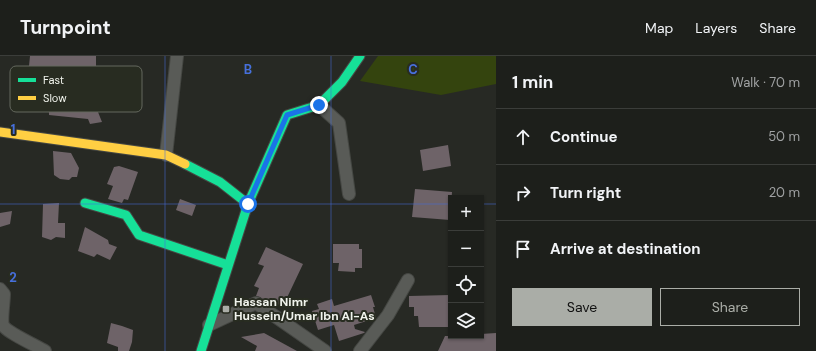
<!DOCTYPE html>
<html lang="en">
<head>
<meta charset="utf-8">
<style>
  :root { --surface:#1d1f1b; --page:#2a2c28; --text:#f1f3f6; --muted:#a0a2a3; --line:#3b3d3a; --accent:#aaada7 }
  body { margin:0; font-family:"DM Sans",sans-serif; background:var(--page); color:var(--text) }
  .controls { position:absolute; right:12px; bottom:12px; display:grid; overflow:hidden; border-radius:0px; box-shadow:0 1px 3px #0004 }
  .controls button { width:36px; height:36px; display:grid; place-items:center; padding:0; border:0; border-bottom:1px solid var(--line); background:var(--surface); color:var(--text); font:20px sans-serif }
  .stop { position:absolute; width:12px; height:12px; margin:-9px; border:3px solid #1a73e8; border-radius:50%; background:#fff }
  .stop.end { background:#1a73e8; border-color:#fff; box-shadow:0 1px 4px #0008 }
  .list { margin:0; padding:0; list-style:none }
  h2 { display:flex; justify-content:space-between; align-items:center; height:52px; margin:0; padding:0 16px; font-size:17px }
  h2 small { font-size:13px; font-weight:400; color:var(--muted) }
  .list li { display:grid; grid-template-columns:26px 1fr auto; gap:12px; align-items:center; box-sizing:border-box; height:56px; padding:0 16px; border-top:1px solid var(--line) }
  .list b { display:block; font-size:15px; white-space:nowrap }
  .list em { font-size:13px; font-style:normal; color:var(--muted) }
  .actions { display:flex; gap:8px; padding:12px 16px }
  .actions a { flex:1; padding:9px 0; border:1px solid var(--accent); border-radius:0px; text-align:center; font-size:14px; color:var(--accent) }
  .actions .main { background:var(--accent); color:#111 }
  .icon { flex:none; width:22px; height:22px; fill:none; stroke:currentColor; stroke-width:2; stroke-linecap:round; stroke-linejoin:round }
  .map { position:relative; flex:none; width:496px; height:295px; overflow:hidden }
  header { display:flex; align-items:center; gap:24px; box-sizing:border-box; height:56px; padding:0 20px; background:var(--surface); border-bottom:1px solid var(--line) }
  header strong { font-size:19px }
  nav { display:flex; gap:22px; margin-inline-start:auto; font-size:14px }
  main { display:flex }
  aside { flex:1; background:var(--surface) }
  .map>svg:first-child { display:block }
</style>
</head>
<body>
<header>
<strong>Turnpoint</strong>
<nav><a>Map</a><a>Layers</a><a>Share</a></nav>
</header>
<main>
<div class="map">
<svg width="496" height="295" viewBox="0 0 496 295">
  <rect width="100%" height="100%" fill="#272924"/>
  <path fill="#34440e" d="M378 0H496V28L441 39 360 25Z"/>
  <path fill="#6e6368" d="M30 0H96V13L101 55 98 56 102 66 90 68 88 63 49 59 48 11 29 10Z
    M448 89 451 110 423 115 420 94Z
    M53 95 71 97 79 112 77 121H72L69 124 60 123 54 119Z
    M119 110 138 116 128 144 124 143 122 147 108 143 113 130 107 128 114 111Z
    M415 133 452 136 450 164 412 161Z
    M180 143 196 149 192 160 176 154Z
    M59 147 58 167H65V182L56 181 51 184 42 181 43 148Z
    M12 155 10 168 0 171V157Z
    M85 171 108 184 109 188 117 191 110 204 97 198 94 201 78 195Z
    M333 188H359V193H362V212H355V216L338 215 339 207H333Z
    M266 191 303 208 284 248 272 249 260 241 256 240 259 232 254 230 264 210 258 208Z
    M371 239 375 251H373L376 262 354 269 355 273 365 276 364 277 339 285 334 269 318 274 312 255 319 253 317 248 332 243 334 250Z
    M450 239 451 271H419L418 260H414V251H409V240Z
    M111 267 122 270 133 274 132 286 129 295H118V291L107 287Z
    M264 277 297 295H255L257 290 241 281Z
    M496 277V295H438L445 280H481V278Z"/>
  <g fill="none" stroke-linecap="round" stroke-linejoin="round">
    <g stroke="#454743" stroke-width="14">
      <path id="street" d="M319 49 339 67 349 138
        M166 99 177 0
        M0 233 4 238C4 245 1 264 3 269 6 276 37 290 45 295
        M209 269 256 247 325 295
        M360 295 388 259 408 224"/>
    </g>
    <g stroke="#454743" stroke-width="11">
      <path id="fast" d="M185 108 220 126 248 148
        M85 147 126 159 139 179 228 209
        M201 295 248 148 287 59 319 49 342 26 360 0"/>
    </g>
    <g stroke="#454743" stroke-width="11">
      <path id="slow" d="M0 76 166 99 185 108"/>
    </g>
    <use href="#street" stroke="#595b57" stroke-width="12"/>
    <use href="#fast" stroke="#16e098" stroke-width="9"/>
    <use href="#slow" stroke="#ffcf43" stroke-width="9"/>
  </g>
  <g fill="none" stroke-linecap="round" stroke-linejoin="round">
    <path stroke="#1a73e8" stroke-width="5" d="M248 148 287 59 319 49"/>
  </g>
  <path fill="none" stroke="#476fdc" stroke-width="1" stroke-opacity="0.55" d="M165 0V295M331 0V295M0 148H451M481 148H496"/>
  <rect fill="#aaada7" stroke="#282c21" stroke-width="1.5" x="222" y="249" width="8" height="8" rx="2"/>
  <g text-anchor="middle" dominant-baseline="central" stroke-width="4" stroke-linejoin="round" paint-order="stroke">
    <g font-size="12" font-weight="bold" fill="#f1f4ed" stroke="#282c21" text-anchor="start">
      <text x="234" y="246">Hassan Nimr<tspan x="234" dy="14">Hussein/Umar Ibn Al-As</tspan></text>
    </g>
  </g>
  <rect x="10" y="10" width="132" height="46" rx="6" fill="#282c21" stroke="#64685e" stroke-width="1"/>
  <rect x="18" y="22" width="18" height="4" fill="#16e098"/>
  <rect x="18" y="40" width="18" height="4" fill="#ffcf43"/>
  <g font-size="11" fill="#f1f4ed">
    <text x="43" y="28">Fast</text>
    <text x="43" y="46">Slow</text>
  </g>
  <g font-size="13" text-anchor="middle" font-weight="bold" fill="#476fdc" stroke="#282c21" stroke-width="4" stroke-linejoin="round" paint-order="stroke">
    <text x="248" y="18">B</text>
    <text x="413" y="18">C</text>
    <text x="13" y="78">1</text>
    <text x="13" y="226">2</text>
  </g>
</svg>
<div class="controls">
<button>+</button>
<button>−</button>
<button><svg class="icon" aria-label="locate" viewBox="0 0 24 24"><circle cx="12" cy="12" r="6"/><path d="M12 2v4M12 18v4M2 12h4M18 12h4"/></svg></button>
<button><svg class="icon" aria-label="layers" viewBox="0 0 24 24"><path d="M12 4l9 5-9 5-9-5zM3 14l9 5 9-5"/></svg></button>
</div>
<div class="stop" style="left:248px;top:148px"></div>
<div class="stop end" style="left:319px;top:49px"></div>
</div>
<aside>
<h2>1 min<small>Walk · 70 m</small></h2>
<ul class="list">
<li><svg class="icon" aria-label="ahead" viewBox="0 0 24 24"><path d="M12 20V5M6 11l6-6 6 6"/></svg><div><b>Continue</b></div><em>50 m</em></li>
<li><svg class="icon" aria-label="right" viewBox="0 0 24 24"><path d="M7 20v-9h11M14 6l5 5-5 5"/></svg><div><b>Turn right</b></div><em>20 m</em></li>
<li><svg class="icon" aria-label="arrive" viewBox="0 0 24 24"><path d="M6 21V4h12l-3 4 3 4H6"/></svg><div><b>Arrive at destination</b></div></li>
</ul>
<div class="actions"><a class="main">Save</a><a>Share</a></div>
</aside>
</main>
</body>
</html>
